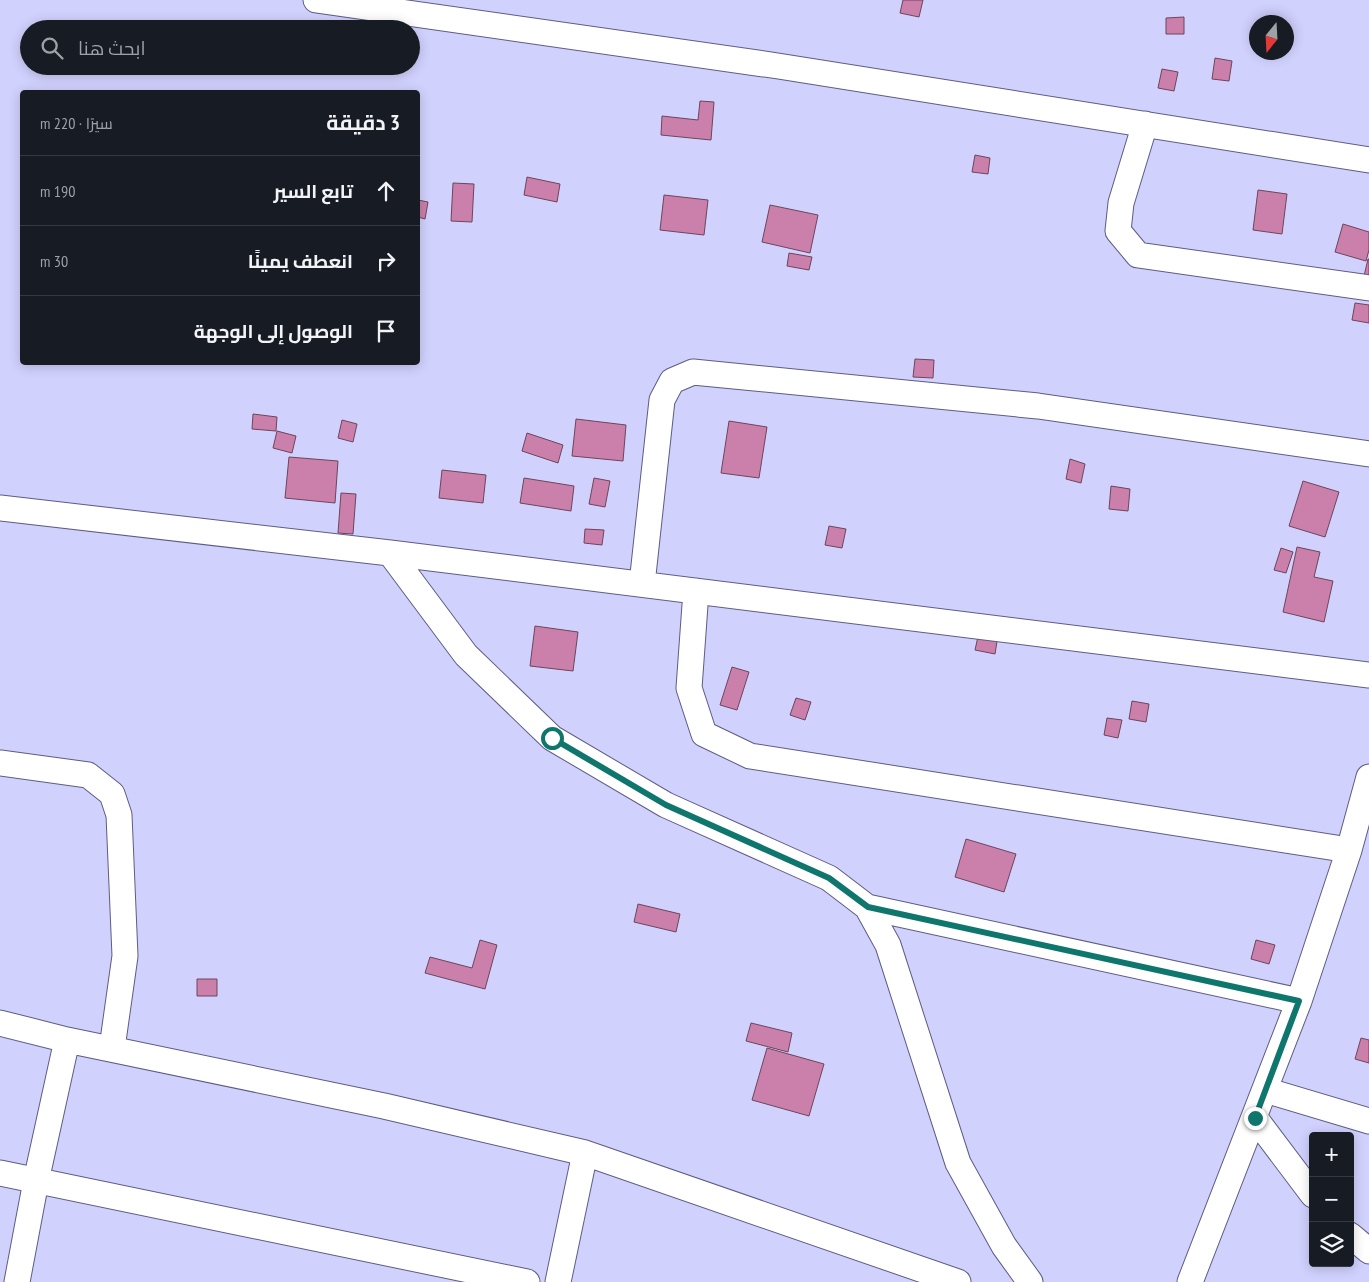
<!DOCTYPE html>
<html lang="ar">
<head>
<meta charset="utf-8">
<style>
  :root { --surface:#171b24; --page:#242831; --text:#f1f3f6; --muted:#9ea1a6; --line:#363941 }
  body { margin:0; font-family:"PT Sans Narrow",Cairo,sans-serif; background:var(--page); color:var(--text); direction:rtl }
  .controls { position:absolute; right:15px; bottom:15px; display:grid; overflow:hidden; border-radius:5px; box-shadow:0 2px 12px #0003 }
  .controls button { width:45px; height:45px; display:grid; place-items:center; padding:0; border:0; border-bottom:1px solid var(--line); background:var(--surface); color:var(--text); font:25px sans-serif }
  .compass { position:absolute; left:1249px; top:15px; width:45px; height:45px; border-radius:50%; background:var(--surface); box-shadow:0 2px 12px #0003; rotate:198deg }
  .stop { position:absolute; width:15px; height:15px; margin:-11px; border:4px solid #0f766e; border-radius:50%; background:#fff }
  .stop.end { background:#0f766e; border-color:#fff; box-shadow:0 1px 5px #0008 }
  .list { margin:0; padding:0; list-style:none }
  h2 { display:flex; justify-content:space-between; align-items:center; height:65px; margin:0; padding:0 20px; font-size:21px }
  h2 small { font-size:16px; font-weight:400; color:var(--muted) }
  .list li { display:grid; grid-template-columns:32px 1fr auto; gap:15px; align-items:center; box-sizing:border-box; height:70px; padding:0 20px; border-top:1px solid var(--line) }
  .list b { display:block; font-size:19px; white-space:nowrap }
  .list em { font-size:16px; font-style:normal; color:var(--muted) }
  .icon { flex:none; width:28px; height:28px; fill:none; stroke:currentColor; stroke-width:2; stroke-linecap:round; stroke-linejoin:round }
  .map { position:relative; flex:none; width:1369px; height:1282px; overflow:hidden; direction:ltr }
  .search { position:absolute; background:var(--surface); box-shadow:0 2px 12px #0003; left:20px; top:20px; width:400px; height:55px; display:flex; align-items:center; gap:12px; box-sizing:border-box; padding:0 18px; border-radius:28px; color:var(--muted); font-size:19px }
  .panel { position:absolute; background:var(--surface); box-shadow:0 2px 12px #0003; left:20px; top:90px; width:400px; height:275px; border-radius:5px; direction:rtl }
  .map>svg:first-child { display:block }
</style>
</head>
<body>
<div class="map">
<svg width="1369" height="1282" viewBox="0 0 1369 1282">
  <rect width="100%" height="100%" fill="#d1d1fe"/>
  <path fill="#cb80ab" stroke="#6c455b" d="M903 0H923L919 17 900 13Z
    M1184 17V34H1166V18Z
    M1215 58 1232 61 1229 81 1212 79Z
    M1162 69 1178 72 1174 91 1158 88Z
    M700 101 714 102 711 140 661 135 662 116 698 120Z
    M975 155 990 158 988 174 972 172Z
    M527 177 560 184 557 202 524 195Z
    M453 183 474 184 472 222 451 221Z
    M1258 190 1287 194 1282 234 1253 230Z
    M664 195 708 200 704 235 660 230Z
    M418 200 428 202 425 219 418 217Z
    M770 205 818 215 810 253 762 242Z
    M1343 224 1369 232V250L1366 261 1335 252Z
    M789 253 812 257 809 270 787 266Z
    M1368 259H1369V277L1364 276Z
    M1355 303 1369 305V323L1352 320Z
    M915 359 934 360 933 378 913 377Z
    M253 414 277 417 276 431 252 429Z
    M576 419 626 425 623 461 572 456Z
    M342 420 357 424 353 442 338 438Z
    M729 421 767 427 759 478 721 473Z
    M277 431 296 436 292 453 273 448Z
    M527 433 563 445 558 463 522 451Z
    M289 457 338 461 335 503 285 498Z
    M1070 459 1085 464 1081 483 1066 479Z
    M442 470 486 475 483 503 439 498Z
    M524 478 574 486 571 511 520 503Z
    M594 478 610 481 605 507 589 504Z
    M1303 481 1339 492 1325 537 1289 526Z
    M1111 486 1130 489 1128 511 1109 509Z
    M341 493 356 494 353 534 338 533Z
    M829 526 846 529 842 548 825 545Z
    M585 529 604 530 602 545 584 543Z
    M1297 547 1320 552 1314 577 1333 581 1324 622 1283 612Z
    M1281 548 1293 552 1286 573 1274 570Z
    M535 626 578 632 573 671 530 666Z
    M979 632 998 635 995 654 975 650Z
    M732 667 749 672 737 710 720 705Z
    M796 698 811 702 805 720 790 715Z
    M1132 701 1149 704 1146 722 1129 719Z
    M1107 718 1122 720 1118 738 1104 735Z
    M966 839 1016 854 1004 892 955 877Z
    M638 904 680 914 676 932 634 922Z
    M480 940 497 945 485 989 425 973 430 957 472 968Z
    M1256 940 1275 945 1269 964 1251 959Z
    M197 979H217V996H197Z
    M751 1023 792 1033 788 1052 746 1041Z
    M1361 1038 1369 1040V1063L1355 1059Z
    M767 1048 824 1064 809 1116 752 1100Z"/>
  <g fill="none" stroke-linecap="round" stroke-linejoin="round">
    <g stroke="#5d5c83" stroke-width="27">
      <path id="minor" d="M316 0 778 66 1369 160
        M1145 124 1121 203 1118 231 1138 255 1369 288
        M0 508 390 553 1369 675
        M390 553 466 655 552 738 666 805 829 878 867 907 888 945 958 1163 1004 1246 1030 1282
        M642 584 662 400 672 381 693 372 1038 406 1369 454
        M696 591 689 688 704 734 750 756 1349 850
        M0 763 88 775 112 794 119 815 125 956 112 1048
        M867 907 1299 1001
        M0 1023 67 1040 384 1106 585 1153 958 1282
        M1265 1090 1369 1121
        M1255 1118 1313 1195
        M0 1173 527 1282
        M1350 1235 1369 1251
        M17 1282 36 1181 67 1040
        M558 1282 585 1153
        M1190 1282 1299 1001 1349 850 1369 777"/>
    </g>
    <use href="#minor" stroke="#fff" stroke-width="25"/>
  </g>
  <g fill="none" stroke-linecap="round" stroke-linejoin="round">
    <path stroke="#0f766e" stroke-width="6" d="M552 738 666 805 829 878 868 907 1299 1001 1255 1118"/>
  </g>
</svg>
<div class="controls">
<button>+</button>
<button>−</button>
<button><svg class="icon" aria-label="layers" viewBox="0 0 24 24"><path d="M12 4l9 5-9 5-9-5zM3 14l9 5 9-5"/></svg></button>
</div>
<svg class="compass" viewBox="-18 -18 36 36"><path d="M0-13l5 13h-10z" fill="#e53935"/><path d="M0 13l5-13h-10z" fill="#9ea1a6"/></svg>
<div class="stop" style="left:552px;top:738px"></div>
<div class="stop end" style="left:1255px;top:1118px"></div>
<div class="search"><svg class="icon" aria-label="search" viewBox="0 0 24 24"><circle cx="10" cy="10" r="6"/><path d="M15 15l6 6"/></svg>ابحث هنا</div>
<section class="panel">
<h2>3 دقيقة<small>سيرًا · 220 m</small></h2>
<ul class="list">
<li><svg class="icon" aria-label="ahead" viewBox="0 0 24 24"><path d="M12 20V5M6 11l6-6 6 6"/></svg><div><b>تابع السير</b></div><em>190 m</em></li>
<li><svg class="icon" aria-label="right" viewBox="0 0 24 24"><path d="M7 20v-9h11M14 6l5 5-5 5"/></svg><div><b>انعطف يمينًا</b></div><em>30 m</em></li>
<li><svg class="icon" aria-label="arrive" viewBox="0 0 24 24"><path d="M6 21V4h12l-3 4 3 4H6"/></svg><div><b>الوصول إلى الوجهة</b></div></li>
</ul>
</section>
</div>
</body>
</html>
